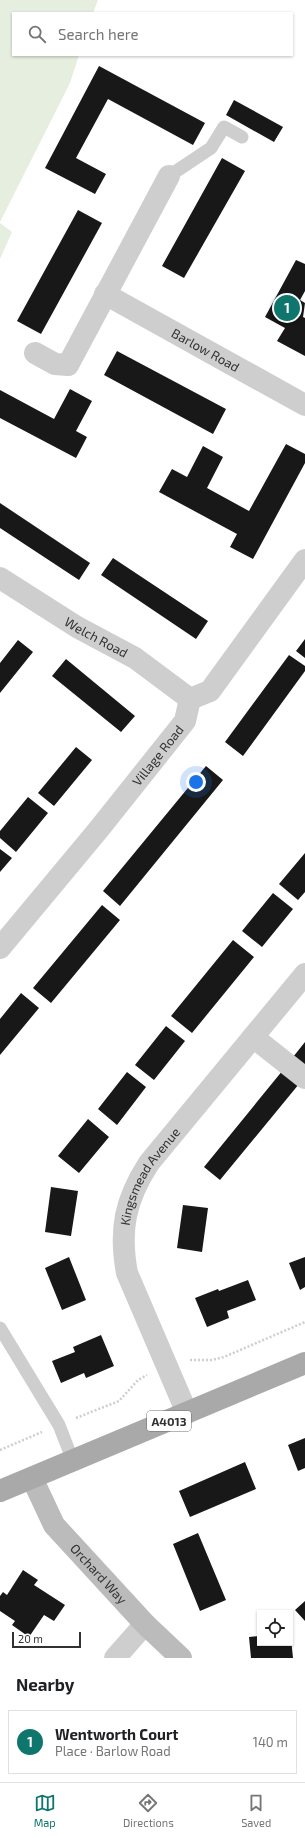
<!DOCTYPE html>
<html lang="en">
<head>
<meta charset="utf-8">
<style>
  :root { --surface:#fff; --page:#f2f2f2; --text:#202124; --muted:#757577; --line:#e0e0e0; --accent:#0f766e }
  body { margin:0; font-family:"Exo 2",sans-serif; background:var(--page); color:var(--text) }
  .controls { position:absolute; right:12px; bottom:12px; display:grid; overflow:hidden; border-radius:0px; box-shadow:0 1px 3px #0004 }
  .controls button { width:36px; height:36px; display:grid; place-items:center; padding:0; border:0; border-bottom:1px solid var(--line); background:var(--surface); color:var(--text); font:20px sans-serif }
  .scale { position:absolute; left:12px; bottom:10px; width:69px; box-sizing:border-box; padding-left:4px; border:2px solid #313131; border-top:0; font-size:11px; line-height:14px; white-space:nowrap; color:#313131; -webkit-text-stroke:3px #fff; paint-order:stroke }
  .you { position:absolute; left:196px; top:782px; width:14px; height:14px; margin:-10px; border:3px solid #fff; border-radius:50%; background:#1a73e8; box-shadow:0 0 0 6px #1a73e833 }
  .badge { display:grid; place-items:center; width:26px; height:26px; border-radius:50%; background:var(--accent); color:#fff; font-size:13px; font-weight:700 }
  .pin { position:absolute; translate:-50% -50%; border:2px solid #fff; box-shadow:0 1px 4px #0006 }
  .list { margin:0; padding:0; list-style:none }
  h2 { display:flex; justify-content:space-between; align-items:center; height:52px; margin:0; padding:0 16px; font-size:17px }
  h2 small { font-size:13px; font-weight:400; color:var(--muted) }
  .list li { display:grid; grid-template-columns:26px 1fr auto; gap:12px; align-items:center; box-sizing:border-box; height:64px; margin:0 8px 8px; padding:0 8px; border:1px solid var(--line); border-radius:0px }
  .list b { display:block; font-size:15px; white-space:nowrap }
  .list p { margin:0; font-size:13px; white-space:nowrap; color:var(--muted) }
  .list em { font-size:13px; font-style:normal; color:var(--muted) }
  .icon { flex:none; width:22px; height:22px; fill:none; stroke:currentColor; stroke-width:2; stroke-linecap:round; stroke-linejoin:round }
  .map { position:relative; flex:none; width:305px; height:1658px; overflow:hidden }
  .search { position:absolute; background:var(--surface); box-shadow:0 1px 3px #0004; left:12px; right:12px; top:12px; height:44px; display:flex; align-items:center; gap:10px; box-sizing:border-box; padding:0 14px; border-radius:0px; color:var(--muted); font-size:15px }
  .sheet { height:124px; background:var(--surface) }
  nav { display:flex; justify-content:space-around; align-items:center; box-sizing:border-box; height:56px; border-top:1px solid var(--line); background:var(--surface); font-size:11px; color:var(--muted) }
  nav a { display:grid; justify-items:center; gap:2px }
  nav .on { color:var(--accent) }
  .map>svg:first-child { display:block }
</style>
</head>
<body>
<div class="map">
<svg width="305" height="1658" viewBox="0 0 305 1658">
  <rect width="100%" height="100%" fill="#fff"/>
  <path fill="#e5eedf" d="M0 0H98L93 13H13V55H79L70 83 0 222Z
    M0 223 12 232 0 259Z"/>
  <path fill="#181818" d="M99 66 205 123 193 145 108 99 76 158 106 174 95 194 45 168Z
    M234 100 283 127 274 142 226 115Z
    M222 158 245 171 184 278 162 266Z
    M78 210 102 223 41 334 17 321Z
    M296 260 305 264V291L300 300 305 303 303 317 305 318V356L277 341 285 328 265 317Z
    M117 351 226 409 213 434 104 375Z
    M70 389 92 401 76 431 87 437 76 458 0 418V390L54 419Z
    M286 444 305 454V463L253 559 230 547 237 534 159 492 172 469 187 477 203 446 223 457 207 488 249 511Z
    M0 503 90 563 79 580 0 528Z
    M113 558 208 621 196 639 101 575Z
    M305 639V658L296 651Z
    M18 640 33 652 0 693V663Z
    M289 655 305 666V671L243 756 225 742Z
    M66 659 135 716 121 732 52 676Z
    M76 747 92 760 54 806 38 793Z
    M206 766 223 780 120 906 103 891Z
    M28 797 48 813 16 852 0 838V831Z
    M0 849 12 858 0 872Z
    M305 853V892L298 900 279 884Z
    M273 893 293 909 262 947 242 931Z
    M102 905 120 920 51 1003 33 988Z
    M233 940 254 957 192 1033 171 1016Z
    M21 993 39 1008 0 1055V1019Z
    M166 1026 185 1041 154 1080 135 1065Z
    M305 1042V1066L293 1057Z
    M283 1070 299 1084 220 1180 204 1167Z
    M127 1072 146 1087 117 1125 98 1109Z
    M88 1119 109 1137 79 1173 58 1156Z
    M51 1187 78 1191 71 1236 45 1232Z
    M183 1205 208 1208 202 1252 177 1248Z
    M69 1257 86 1300 62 1310 45 1268Z
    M305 1257V1287L300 1290 289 1263Z
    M248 1280 256 1300 227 1311 229 1318 207 1327 195 1298 218 1289 219 1291Z
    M101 1335 114 1366 86 1378 84 1373 61 1383 52 1361 75 1352 73 1347Z
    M305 1438V1468L298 1471 288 1445Z
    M245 1462 256 1489 190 1517 179 1491Z
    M198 1533 226 1600 200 1611 173 1544Z
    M23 1570 38 1580 34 1585 65 1605 54 1621 44 1615 29 1637 12 1625 15 1621 0 1611V1596L3 1592 7 1595Z
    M305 1601V1621L295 1610Z
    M260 1636V1643H290L291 1638 293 1658H251L249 1637Z"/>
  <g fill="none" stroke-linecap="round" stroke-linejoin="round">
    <path stroke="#cecece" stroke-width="2.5" stroke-dasharray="2 2" stroke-linecap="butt" d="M190 1360H212L224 1357 305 1322
      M76 1418 119 1401 138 1380 147 1375
      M0 1450 42 1432"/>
    <path stroke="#cecece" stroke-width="13" d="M169 176 211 148 224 127 242 137
      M0 1328 59 1425 73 1461"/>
    <g stroke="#cecece" stroke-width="22">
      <path id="s1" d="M105 294 305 405"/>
      <path d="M35 353 55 364 68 365 169 176"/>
      <path id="s2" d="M0 578 77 627 135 658 190 699"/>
      <path d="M190 699 210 691 305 560"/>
      <path id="s3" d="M0 948 99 829 185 721 190 699"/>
      <path d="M253 1037 305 1078"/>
      <path id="s4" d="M187 1413 127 1273C119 1230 125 1200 149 1163L305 974"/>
      <path d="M115 1658 145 1624"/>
    </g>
    <path stroke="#bbb" stroke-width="22" id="s5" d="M32 1478 54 1525 145 1624 181 1658"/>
    <path stroke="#a9a9a9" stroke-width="22" d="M0 1491 305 1363"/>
  </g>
  <g text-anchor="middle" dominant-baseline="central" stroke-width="4" stroke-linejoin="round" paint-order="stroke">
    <rect fill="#fff" stroke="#6f6f6f" stroke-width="1" x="147" y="1411" width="44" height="20" rx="3"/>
    <g font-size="12" font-weight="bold" fill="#313131">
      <text x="169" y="1421">A4013</text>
    </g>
    <g font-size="13" fill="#313131" stroke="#fff">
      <text stroke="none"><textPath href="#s1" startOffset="115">Barlow Road</textPath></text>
      <text stroke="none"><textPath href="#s2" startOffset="113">Welch Road</textPath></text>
      <text stroke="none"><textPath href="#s3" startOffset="249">Village Road</textPath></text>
      <text stroke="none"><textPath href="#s4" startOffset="256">Kingsmead Avenue</textPath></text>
      <text stroke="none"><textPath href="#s5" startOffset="118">Orchard Way</textPath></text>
    </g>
  </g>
</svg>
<div class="controls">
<button><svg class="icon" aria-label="locate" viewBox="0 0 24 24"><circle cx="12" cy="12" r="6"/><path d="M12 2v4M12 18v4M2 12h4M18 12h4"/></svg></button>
</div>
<div class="scale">20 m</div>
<div class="you"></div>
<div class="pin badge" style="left:287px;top:308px">1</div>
<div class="search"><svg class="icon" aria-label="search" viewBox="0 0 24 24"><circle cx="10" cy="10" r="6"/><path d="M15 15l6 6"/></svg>Search here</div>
</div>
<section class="sheet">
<h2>Nearby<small></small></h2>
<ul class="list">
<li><span class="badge">1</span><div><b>Wentworth Court</b><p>Place · Barlow Road</p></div><em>140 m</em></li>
</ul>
</section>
<nav>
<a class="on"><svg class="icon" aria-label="map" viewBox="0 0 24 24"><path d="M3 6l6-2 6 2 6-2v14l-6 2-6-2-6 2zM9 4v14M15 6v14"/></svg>Map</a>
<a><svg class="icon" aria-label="directions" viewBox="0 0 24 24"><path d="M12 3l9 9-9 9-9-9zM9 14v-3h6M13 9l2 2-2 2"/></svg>Directions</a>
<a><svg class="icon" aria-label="saved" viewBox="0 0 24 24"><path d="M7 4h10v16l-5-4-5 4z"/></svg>Saved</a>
</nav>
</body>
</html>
